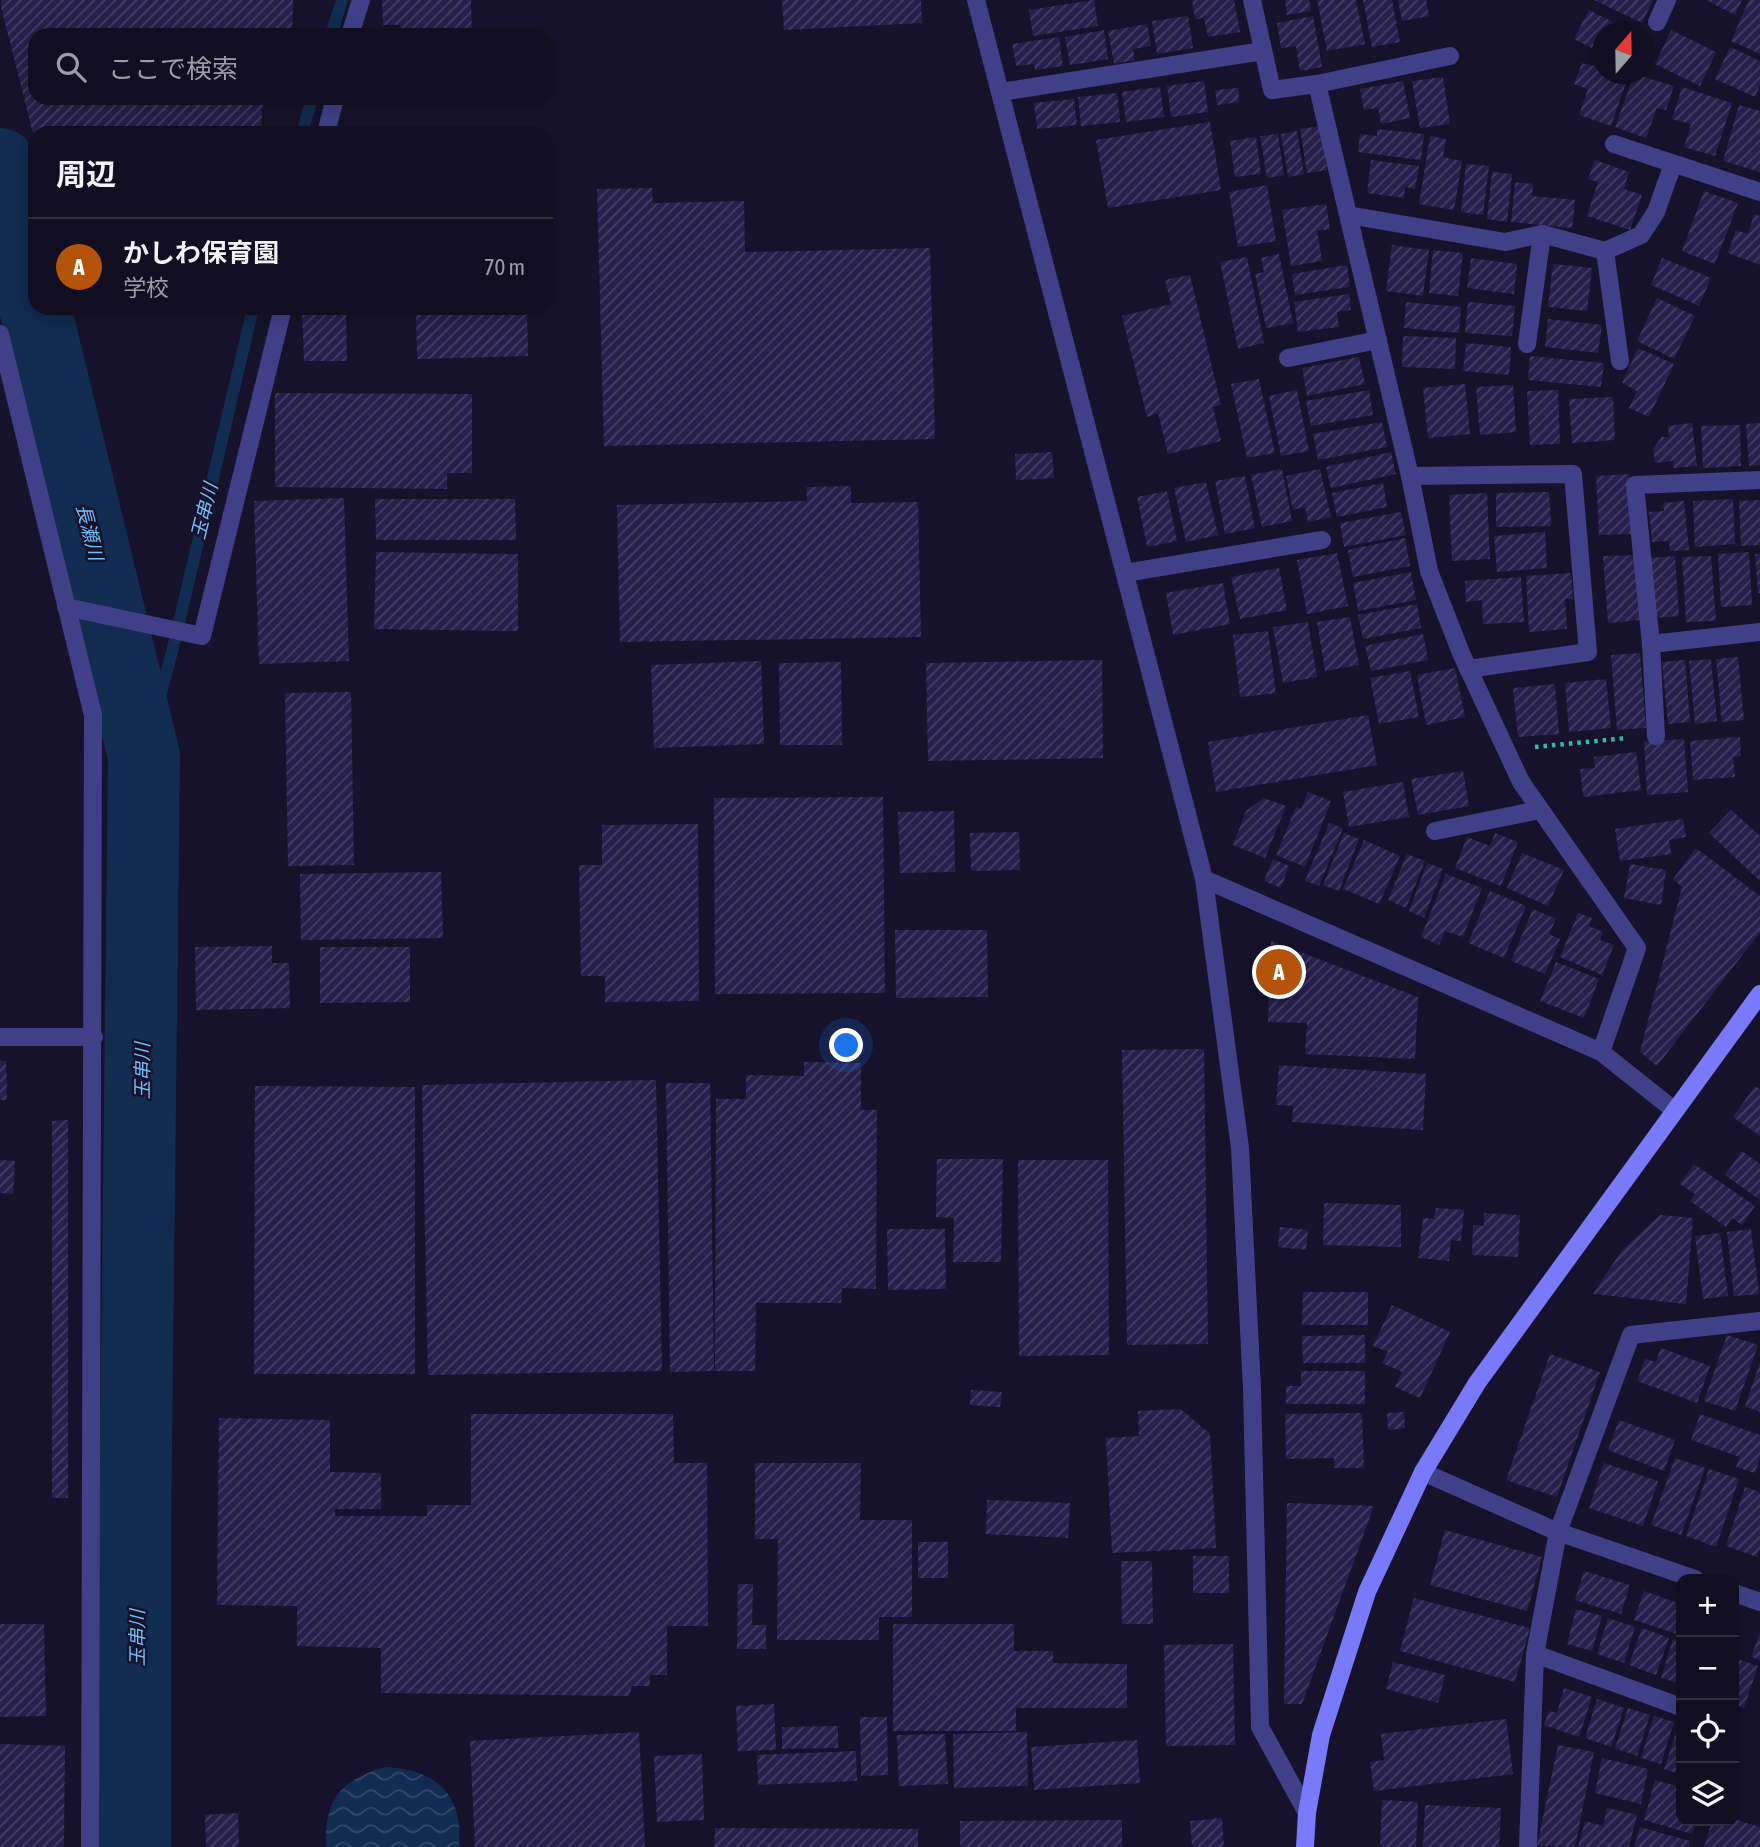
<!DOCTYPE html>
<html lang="ja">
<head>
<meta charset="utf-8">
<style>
  :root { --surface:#100e20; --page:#191729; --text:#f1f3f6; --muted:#9c9ca5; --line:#302e3e; --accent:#b45309 }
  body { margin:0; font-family:"Asap Condensed","Noto Sans JP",sans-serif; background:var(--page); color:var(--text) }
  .controls { position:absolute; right:21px; bottom:21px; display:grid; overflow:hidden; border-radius:14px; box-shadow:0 4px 18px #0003 }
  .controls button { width:63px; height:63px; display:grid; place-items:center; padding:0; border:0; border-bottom:2px solid var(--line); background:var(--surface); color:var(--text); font:35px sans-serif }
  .compass { position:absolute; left:1592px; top:21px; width:63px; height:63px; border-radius:50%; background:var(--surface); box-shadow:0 4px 18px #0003; rotate:20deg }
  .you { position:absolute; left:847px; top:1046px; width:24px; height:24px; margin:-18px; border:5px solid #fff; border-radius:50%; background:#1a73e8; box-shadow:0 0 0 10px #1a73e833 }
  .badge { display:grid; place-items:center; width:46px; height:46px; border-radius:50%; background:var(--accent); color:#fff; font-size:23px; font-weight:700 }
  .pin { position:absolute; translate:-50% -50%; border:4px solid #fff; box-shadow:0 2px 7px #0006 }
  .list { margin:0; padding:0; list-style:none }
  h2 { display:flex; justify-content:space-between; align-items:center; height:91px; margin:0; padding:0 28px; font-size:30px }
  h2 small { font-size:23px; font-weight:400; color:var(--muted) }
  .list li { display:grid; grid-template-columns:46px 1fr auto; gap:21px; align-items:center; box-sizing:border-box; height:98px; padding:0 28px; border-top:2px solid var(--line) }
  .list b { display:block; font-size:26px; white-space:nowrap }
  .list p { margin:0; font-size:23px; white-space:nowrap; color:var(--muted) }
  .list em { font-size:23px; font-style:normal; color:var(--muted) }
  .icon { flex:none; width:38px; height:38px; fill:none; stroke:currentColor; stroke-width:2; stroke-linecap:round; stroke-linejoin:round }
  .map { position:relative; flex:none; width:1760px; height:1847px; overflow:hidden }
  .search { position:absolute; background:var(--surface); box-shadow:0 4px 18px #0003; left:28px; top:28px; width:525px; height:77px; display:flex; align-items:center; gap:18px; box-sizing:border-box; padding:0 24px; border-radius:21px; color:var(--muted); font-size:26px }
  .panel { position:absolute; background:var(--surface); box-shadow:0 4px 18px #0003; left:28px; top:126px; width:525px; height:189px; border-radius:21px }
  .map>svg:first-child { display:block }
</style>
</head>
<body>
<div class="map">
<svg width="1760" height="1847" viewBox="0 0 1760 1847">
  <defs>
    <pattern id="water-waves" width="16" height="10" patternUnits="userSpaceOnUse" patternTransform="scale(1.75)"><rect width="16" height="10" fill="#122b50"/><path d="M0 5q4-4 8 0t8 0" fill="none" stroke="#34496a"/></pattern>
    <pattern id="building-hatch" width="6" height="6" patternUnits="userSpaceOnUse" patternTransform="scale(1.75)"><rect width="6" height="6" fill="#261f4b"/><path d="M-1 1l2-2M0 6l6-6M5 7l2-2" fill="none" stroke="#453f66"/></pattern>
  </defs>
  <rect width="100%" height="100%" fill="#16122b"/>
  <path fill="url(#water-waves)" d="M385 1767C435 1769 464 1794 459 1847H326C324 1800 340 1780 385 1767Z"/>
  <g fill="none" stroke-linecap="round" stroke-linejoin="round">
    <path stroke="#122b50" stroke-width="12" d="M331 35 342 0
      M302 133 312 98
      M144 756 173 648 253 308"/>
    <path stroke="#122b50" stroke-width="72" d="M0 164 35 308
      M35 308 144 756 135 1532V1847"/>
  </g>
  <path fill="url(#building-hatch)" d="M1 0H293L292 35H35V98H263L261 133H33L1 7Z
    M382 0H471L472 35H400V25H383Z
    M782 0H921L922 23 784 30Z
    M1094 0 1098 26 1033 36 1029 10Z
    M1192 0H1234L1240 32 1208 37 1204 18 1195 19Z
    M1285 0H1309L1311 11 1287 15Z
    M1317 0H1356L1365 44 1327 51Z
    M1363 0H1392L1400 42 1372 47Z
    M1398 0H1426L1429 16 1402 21Z
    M1594 0H1653L1642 23Z
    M1706 0H1742L1735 15Z
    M1749 0H1760V54L1731 41Z
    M1589 10 1634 32H1602V53L1574 39Z
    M1188 16 1193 48 1157 54 1152 21Z
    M1313 16 1322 67 1300 71 1296 46 1281 48 1277 23Z
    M1147 24 1151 46 1133 49 1135 60 1114 64 1108 31Z
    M1104 30 1108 59 1070 65 1065 37Z
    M1671 30 1716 52 1700 86 1655 64Z
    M1059 37 1063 66 1035 70 1034 64 1016 66 1012 44Z
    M1730 47 1760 61V85L1755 97 1715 79Z
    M1597 60 1602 62V74H1629L1611 126 1579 115 1588 89 1574 84 1582 63 1594 66Z
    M1634 74 1674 86 1666 110 1657 108 1646 138 1615 127Z
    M1443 77 1450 124 1420 128 1412 81Z
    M1204 81 1208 112 1171 117 1167 86Z
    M1403 81 1410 118 1381 124 1378 108 1364 110 1360 89Z
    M1160 87 1164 117 1126 122 1122 92Z
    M1682 87 1732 103 1715 156 1684 147 1691 124 1672 119Z
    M1238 88 1239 102 1217 105 1215 90Z
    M1117 93 1120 122 1081 126 1078 97Z
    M1074 99 1077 125 1037 129 1034 103Z
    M1739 105 1760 111V172L1723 161Z
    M1210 122 1221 190 1108 208 1096 140Z
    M1321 126 1327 170 1307 173 1300 129Z
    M1377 129 1424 134 1421 160 1358 152 1360 134 1377 136Z
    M1297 131 1304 174 1288 177 1281 134Z
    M1278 134 1284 175 1267 178 1260 136Z
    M1430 136 1446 139 1443 157 1462 161 1454 210 1419 204Z
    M1256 137 1261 174 1235 177 1230 141Z
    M1371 160 1419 166 1415 189 1405 187 1404 198 1367 193Z
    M1595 160 1629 172 1624 189 1642 195 1630 230 1587 216 1598 182 1588 179Z
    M1466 164 1489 166 1483 215 1461 212Z
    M1492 172 1512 174 1507 222 1487 219Z
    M1515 182 1533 184 1532 196 1575 200 1572 228 1511 222Z
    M1267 185 1276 241 1238 247 1229 192Z
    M652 188 653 203 744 201 745 252 930 248 935 439 604 446 597 189Z
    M1704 191 1738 203 1715 264 1682 251Z
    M1326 204 1330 229 1317 231 1322 261 1291 266 1282 210Z
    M1754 214 1760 216V265L1728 253 1736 230 1748 234Z
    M1392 245 1429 250 1423 296 1386 291Z
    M1433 250 1463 253 1458 296 1429 293Z
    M1279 254 1293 323 1266 328 1255 274 1264 272 1261 258Z
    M1247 257 1264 343 1238 349 1220 262Z
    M1471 258 1517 264 1514 294 1467 288Z
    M1662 258 1711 278 1699 306 1651 285Z
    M1553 264 1592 268 1587 311 1548 307Z
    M1347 265 1350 287 1295 295 1292 274Z
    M1190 275 1221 405 1213 407 1221 441 1168 454 1158 413 1147 417 1122 316 1171 304 1165 280Z
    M1349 294 1351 310 1337 312 1339 327 1298 332 1294 302Z
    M1657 298 1695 316 1674 359 1637 341Z
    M1406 302 1461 307 1459 333 1404 328Z
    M1468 302 1515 306 1512 336 1465 333Z
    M346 308 347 361H304L302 309Z
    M416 308H527L528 356 417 359Z
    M1548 319 1602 325 1598 353 1545 347Z
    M1403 336 1456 338 1455 369 1402 367Z
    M1466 343 1511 347 1509 375 1463 371Z
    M1638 348 1674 364 1649 417 1629 408 1637 391 1622 383Z
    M1530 356 1604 363 1601 387 1528 380Z
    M1359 357 1365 384 1307 396 1302 368Z
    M1259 379 1275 453 1247 458 1231 384Z
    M1465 384 1470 434 1428 438 1423 388Z
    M1513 385 1516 432 1480 435 1476 387Z
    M1297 390 1309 451 1281 456 1269 396Z
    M1369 390 1373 415 1311 426 1306 401Z
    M1558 390 1560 444 1530 445 1527 391Z
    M275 393 472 394V473H447V489L275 487Z
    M1613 397 1615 440 1572 443 1569 399Z
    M1382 422 1387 447 1318 460 1313 434Z
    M1692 423 1697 466 1673 468V461L1655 463 1653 449 1662 437H1669L1668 426Z
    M1760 423V465L1749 466 1746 424Z
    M1740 425 1741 466 1703 468 1701 426Z
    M1052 452 1054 478 1016 480 1015 454Z
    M1391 452 1396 474 1331 488 1326 467Z
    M1282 469 1292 521 1262 527 1251 475Z
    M1320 469 1331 517 1308 522 1305 507 1293 510 1286 476Z
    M1629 474 1632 534 1599 535 1596 476Z
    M1245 476 1255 528 1225 534 1215 481Z
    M1206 482 1218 535 1186 542 1174 488Z
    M1383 483 1387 507 1337 517 1332 493Z
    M851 486V503L918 502 921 637 620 642 617 505 807 501 806 487Z
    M1167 491 1177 541 1147 547 1137 497Z
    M1549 492 1551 526 1496 527V493Z
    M1487 493 1490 559 1452 561 1449 495Z
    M344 498 349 661 259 664 254 501Z
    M375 499H515L516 540H376Z
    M1733 499 1735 544 1695 547 1693 501Z
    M1760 500V545L1741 546 1739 501Z
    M1684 501 1689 550 1670 551 1669 541 1652 542 1649 512 1664 511 1663 503Z
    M1401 512 1406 535 1344 547 1340 523Z
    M1545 532 1547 568 1497 572 1494 536Z
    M1405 538 1410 566 1353 577 1348 550Z
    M376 552 518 554V631L374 629Z
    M1749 552 1752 605 1721 607 1718 554Z
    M1337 553 1348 606 1307 614 1297 560Z
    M1755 554H1760V593H1758Z
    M1635 555 1640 620 1608 623 1603 556Z
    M1675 556 1679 616 1655 618 1650 558Z
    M1711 556 1716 621 1686 622 1682 557Z
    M1279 568 1287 610 1240 619 1231 577Z
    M1411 572 1416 600 1358 611 1353 583Z
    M1571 573 1573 599H1565L1567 629 1529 632 1526 576Z
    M1521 577 1524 622 1483 624 1482 600 1466 602 1465 581Z
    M1223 583 1230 624 1173 635 1166 593Z
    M1417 604 1421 628 1363 639 1358 615Z
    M1350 617 1359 665 1325 671 1317 622Z
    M1308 622 1317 677 1283 683 1273 627Z
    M1268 631 1276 693 1240 697 1233 635Z
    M1423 634 1428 660 1371 671 1365 646Z
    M1640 653 1646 728 1617 730 1611 655Z
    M1738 657 1744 720 1722 722 1716 659Z
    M1711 659 1717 721 1695 724 1689 661Z
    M1102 660 1103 758 928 761 926 663Z
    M1685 660 1690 722 1668 724 1662 662Z
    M761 661 764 744 654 748 651 665Z
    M841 662 842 745H780L779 663Z
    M1455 668 1465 717 1426 725 1417 675Z
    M1410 671 1419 717 1379 724 1370 678Z
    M1606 679 1611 728 1569 732 1565 683Z
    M1555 684 1559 734 1518 737 1513 688Z
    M351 692 354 865 288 866 285 693Z
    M1368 715 1377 765 1216 792 1208 742Z
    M1740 737 1741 756 1733 757 1735 777 1693 780 1690 741Z
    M1684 739 1688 792 1647 795 1644 742Z
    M1636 752 1641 790 1583 797 1580 769 1595 768 1594 757Z
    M1463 771 1469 806 1418 815 1411 779Z
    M1403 782 1409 817 1349 827 1343 792Z
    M1308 792 1331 801 1305 867 1276 855 1296 807 1301 809Z
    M883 797 885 993 715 994 714 798Z
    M1264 798 1286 806 1265 858 1233 845 1246 811Z
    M1731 810 1760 836V881L1709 833Z
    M954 811 955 872 900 873 898 812Z
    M1683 819 1686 837 1669 840 1671 854 1620 861 1615 829Z
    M1329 823 1343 828 1319 886 1305 881Z
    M698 824 699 1001 605 1002V976H581L579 865H602V825Z
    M1019 832 1020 870 971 871 970 833Z
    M1344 833 1359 839 1339 891 1323 885Z
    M1495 833 1518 842 1501 886 1455 868 1467 837 1490 846Z
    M1364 840 1400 856 1379 904 1343 889Z
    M1696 848 1760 896V932L1657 1066 1640 1052 1682 887 1673 879Z
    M1522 853 1564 870 1548 906 1507 888Z
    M1407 854 1425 861 1406 908 1388 900Z
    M1273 859 1289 866 1281 888 1264 881Z
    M1427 863 1443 869 1424 918 1409 911Z
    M1630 864 1666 870 1661 905 1624 898Z
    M441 872 443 938 301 940 300 874Z
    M1446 874 1482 888 1463 937 1445 931 1439 945 1421 937Z
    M1490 891 1526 906 1504 958 1468 943Z
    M1533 909 1556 919 1549 934 1560 939 1545 974 1511 961Z
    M1578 913 1592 918 1589 926 1603 932 1600 940 1614 945 1602 975 1560 957Z
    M895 930H987L988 997 896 998Z
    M1271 941 1418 997 1415 1059 1305 1054 1307 1023 1268 1022Z
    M272 946V963H289L290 1008 196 1010 195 947Z
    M320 947H410V1002L320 1003Z
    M1556 962 1599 979 1584 1018 1540 1001Z
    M1204 1049 1208 1344 1127 1345 1122 1050Z
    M0 1061H6L7 1100H0Z
    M804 1062 861 1063V1110H877L876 1289 842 1288 841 1303H756L755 1371H715L716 1099H746V1075L804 1076Z
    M1279 1065 1426 1074 1423 1130 1292 1122 1293 1106 1276 1105Z
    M656 1080 662 1371 428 1375 422 1085Z
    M666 1083H710L714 1371 670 1372Z
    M255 1086 415 1087V1374H254Z
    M1755 1086 1760 1089V1136L1733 1117Z
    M68 1120V1498H52V1121Z
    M1742 1151 1760 1164V1200L1725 1175Z
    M937 1159H1003L1001 1262H953L954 1218 936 1217Z
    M0 1160 15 1161 13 1194 0 1193Z
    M1018 1160H1108L1109 1355 1019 1356Z
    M1694 1164 1755 1206 1742 1225 1732 1218 1726 1227 1690 1201 1695 1194 1680 1184Z
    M1324 1203 1401 1205V1247L1323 1245Z
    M1436 1208 1464 1210 1461 1241 1451 1240 1449 1261 1418 1258 1423 1218 1434 1219Z
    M1484 1213 1520 1215 1518 1257 1472 1255 1473 1225 1484 1226Z
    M1660 1215 1693 1218 1686 1304 1593 1294 1622 1250Z
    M1280 1227 1308 1230 1306 1250 1278 1247Z
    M887 1229H945L946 1289 888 1290Z
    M1751 1229 1759 1294 1734 1296 1727 1232Z
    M1720 1233 1728 1296 1703 1299 1695 1236Z
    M1303 1292H1368V1325H1302Z
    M1392 1305 1450 1332 1420 1398 1395 1387 1402 1372 1382 1363 1388 1352 1373 1346Z
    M1365 1335V1363H1303L1302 1336Z
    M1727 1335 1758 1345 1735 1411 1704 1401Z
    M1661 1348 1710 1366 1697 1403 1637 1381 1645 1359 1656 1362Z
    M1550 1354 1600 1372 1557 1497 1506 1480Z
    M1760 1362V1412L1745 1406Z
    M1301 1371H1365V1404H1286V1386H1301Z
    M971 1390 1002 1392 1000 1407 970 1405Z
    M1181 1409 1210 1434 1216 1548 1112 1553 1106 1438 1139 1436 1138 1411Z
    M1404 1412 1405 1428 1388 1430 1387 1413Z
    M1362 1413 1364 1468H1334V1458L1286 1459 1285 1414Z
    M471 1414H673L674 1463H707L708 1626H667V1675H650V1686H632L629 1696 381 1693V1648L297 1646V1606L217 1605 219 1418 330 1420V1472L381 1473V1509H335V1516H427V1505H471Z
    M1700 1414 1760 1435V1458L1755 1473 1736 1467 1740 1457 1691 1440Z
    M1619 1420 1675 1440 1664 1471 1608 1450Z
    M1675 1458 1705 1468 1681 1535 1651 1525Z
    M755 1463H861L860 1520H912V1617H879V1640H777L778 1539H755Z
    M1604 1463 1658 1481 1643 1526 1589 1508Z
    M1709 1469 1739 1479 1716 1547 1686 1536Z
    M1745 1487 1760 1492V1549L1757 1557 1726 1546Z
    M987 1500 1070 1503 1068 1538 986 1534Z
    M1287 1503 1374 1506 1302 1704H1284Z
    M1445 1530 1542 1557 1527 1611 1430 1585Z
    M918 1542H948V1578H918Z
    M1193 1556H1229V1593H1193Z
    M1121 1561H1152L1153 1624H1122Z
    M1584 1571 1630 1585 1621 1614 1575 1600Z
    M738 1584H753L752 1625H766V1649H737Z
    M1644 1591 1681 1604V1623L1677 1634 1634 1620Z
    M1414 1598 1530 1628 1515 1682 1400 1651Z
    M1576 1609 1602 1616 1592 1651 1567 1644Z
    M1608 1618 1635 1627 1624 1663 1597 1654Z
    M0 1624H44L46 1716 0 1717Z
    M893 1624H1014V1651H1053V1663L1127 1664V1708H1016V1731H893Z
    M1642 1628 1669 1638 1656 1675 1629 1665Z
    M1760 1633V1660L1751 1657Z
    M1673 1639 1681 1641V1684L1661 1678Z
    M1233 1644 1235 1745 1166 1746 1164 1645Z
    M1734 1658 1758 1666 1744 1708 1734 1705Z
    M1393 1662 1445 1675 1438 1703 1386 1689Z
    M1564 1688 1592 1697 1579 1737 1544 1725 1549 1711 1557 1713Z
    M1597 1699 1624 1708 1611 1747 1585 1738Z
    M774 1704 776 1750 738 1751 736 1706Z
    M1628 1708 1650 1715 1637 1756 1615 1748Z
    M1654 1716 1674 1722 1661 1764 1641 1758Z
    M860 1717H887L888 1775 861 1776Z
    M1681 1718V1775L1664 1769Z
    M1506 1719 1513 1774 1374 1791 1370 1762 1384 1760 1381 1734Z
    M838 1726V1748L782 1749V1727Z
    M639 1732 645 1847H475L470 1741Z
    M1027 1732 1028 1786 954 1788 953 1734Z
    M945 1734 948 1784 899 1786 897 1735Z
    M1137 1740 1140 1783 1034 1790 1031 1747Z
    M0 1744 65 1746 64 1847H0Z
    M1558 1745 1594 1752 1575 1847 1537 1846Z
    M856 1751 857 1781 758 1785 757 1755Z
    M702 1754 704 1820 657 1822 654 1756Z
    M1602 1758 1648 1769 1641 1804 1595 1793Z
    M1655 1780 1681 1787V1821H1696L1692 1834 1644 1820Z
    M1382 1800 1418 1802 1416 1847H1380Z
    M1425 1805 1501 1808 1499 1847H1423Z
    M1607 1808 1637 1815 1629 1847H1578L1585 1821 1603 1826Z
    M238 1813 239 1847H206L205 1815Z
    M1222 1818 1224 1847H1192L1190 1821Z
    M1734 1819 1760 1827V1847H1704L1712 1821H1734Z
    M1122 1820V1847H960V1821Z
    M1640 1827 1690 1841 1689 1847H1634Z
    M715 1828 918 1829V1847H714Z"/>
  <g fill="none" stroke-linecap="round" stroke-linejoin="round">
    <path stroke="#36b9ac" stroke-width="4.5" stroke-dasharray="3.5 5" stroke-linecap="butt" d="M1535 747 1627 738"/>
    <path stroke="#404088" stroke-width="18" d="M1657 22 1667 0
      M1527 344 1542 234
      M1288 358 1378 340
      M1410 476 1573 474 1588 652 1468 669
      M1125 573 1322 540
      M1435 831 1540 810"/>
    <path stroke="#404088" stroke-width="18" d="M976 0 1204 879 1240 1148 1252 1389 1260 1727 1307 1813
      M1252 0 1272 90 1317 84 1410 476 1429 571 1461 653 1521 782 1637 948 1601 1052
      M350 35 361 0
      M1317 84 1450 56
      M1001 92 1263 51
      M326 133 335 98
      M1614 144 1760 192
      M1348 215 1505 242 1542 234 1605 251 1641 235 1656 212 1673 164
      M1605 251 1620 361
      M0 334 93 715 90 1847
      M66 607 202 636 283 308
      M1651 644 1760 632
      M1656 736 1651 644 1635 485 1760 480
      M1204 879 1601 1052 1674 1110
      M0 1037H94
      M1423 1472 1558 1532 1695 1579
      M1734 1593 1760 1602
      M1535 1654 1681 1707
      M1528 1847 1535 1654 1558 1532 1631 1335 1760 1321"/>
    <path stroke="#797afa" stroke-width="18" d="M1305 1847 1307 1813 1321 1735 1367 1592 1423 1472 1477 1383 1760 994"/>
  </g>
  <g text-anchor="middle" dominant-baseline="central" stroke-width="5" stroke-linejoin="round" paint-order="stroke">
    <g font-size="19" font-style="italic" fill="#70bef9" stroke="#16122b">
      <text transform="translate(204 511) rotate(-76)">玉串川</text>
      <text transform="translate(90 532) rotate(76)">長瀬川</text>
      <text transform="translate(142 1071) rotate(-90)">玉串川</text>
      <text transform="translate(137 1638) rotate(-90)">玉串川</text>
    </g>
  </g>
</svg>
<div class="controls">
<button>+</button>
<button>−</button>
<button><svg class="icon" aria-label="locate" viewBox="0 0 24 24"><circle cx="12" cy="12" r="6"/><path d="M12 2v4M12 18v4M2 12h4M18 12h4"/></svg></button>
<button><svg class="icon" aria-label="layers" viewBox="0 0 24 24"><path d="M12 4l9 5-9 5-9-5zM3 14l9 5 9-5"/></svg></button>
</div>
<svg class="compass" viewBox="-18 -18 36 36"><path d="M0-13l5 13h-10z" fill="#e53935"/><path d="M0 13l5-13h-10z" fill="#9c9ca5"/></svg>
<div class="you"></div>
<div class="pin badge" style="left:1279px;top:972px">A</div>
<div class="search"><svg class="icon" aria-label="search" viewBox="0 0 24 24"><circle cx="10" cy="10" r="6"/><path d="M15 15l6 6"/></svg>ここで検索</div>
<section class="panel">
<h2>周辺<small></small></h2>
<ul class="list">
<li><span class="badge">A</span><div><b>かしわ保育園</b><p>学校</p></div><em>70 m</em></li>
</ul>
</section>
</div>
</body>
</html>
